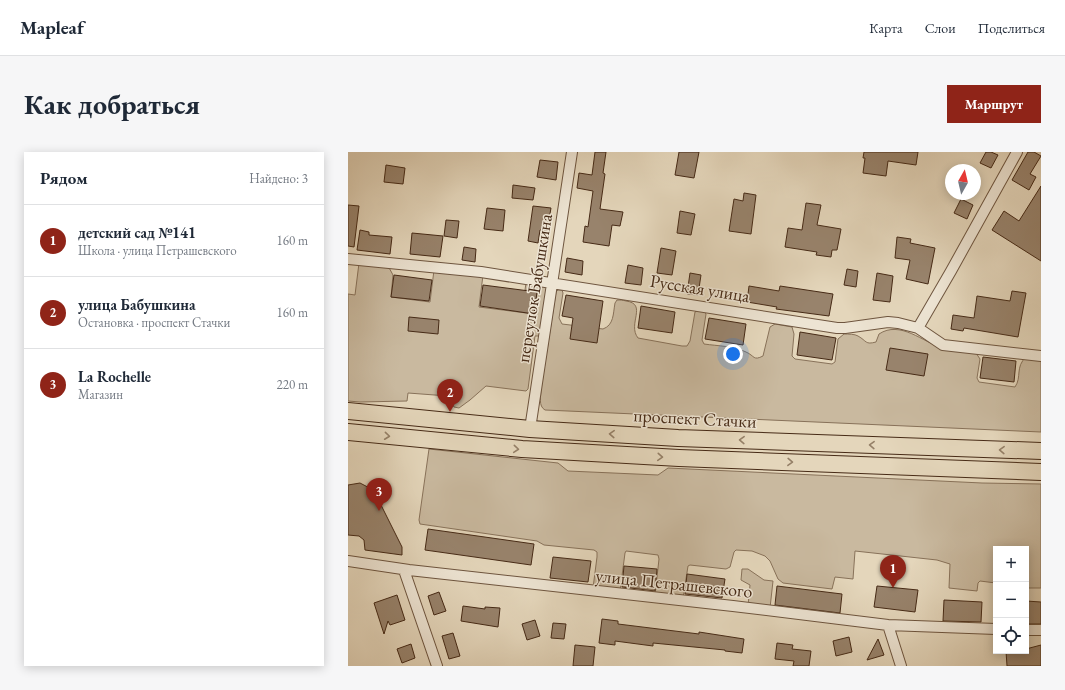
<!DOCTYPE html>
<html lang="ru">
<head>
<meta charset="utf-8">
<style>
  :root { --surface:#fff; --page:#f6f6f7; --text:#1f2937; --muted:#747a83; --line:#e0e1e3; --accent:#8f2418 }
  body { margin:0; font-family:"EB Garamond",serif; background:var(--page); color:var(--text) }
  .controls { position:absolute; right:12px; bottom:12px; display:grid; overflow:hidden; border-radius:0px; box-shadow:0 2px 10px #0003 }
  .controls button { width:36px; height:36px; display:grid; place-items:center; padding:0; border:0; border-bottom:1px solid var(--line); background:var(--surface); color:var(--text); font:20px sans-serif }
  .compass { position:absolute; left:597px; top:12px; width:36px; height:36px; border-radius:50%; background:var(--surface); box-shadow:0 2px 10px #0003; rotate:8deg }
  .you { position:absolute; left:385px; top:202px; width:14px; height:14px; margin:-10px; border:3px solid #fff; border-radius:50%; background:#1a73e8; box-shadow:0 0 0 6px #1a73e833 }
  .badge { display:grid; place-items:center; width:26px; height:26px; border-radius:50%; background:var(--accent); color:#fff; font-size:13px; font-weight:700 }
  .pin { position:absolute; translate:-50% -33px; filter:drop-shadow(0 1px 2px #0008) }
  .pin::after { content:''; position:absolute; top:21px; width:14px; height:12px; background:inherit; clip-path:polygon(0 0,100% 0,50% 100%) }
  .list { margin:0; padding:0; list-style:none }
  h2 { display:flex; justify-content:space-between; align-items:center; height:52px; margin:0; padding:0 16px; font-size:17px }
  h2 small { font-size:13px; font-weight:400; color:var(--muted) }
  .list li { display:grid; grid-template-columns:26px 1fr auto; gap:12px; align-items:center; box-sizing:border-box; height:72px; padding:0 16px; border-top:1px solid var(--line) }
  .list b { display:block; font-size:15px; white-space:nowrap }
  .list p { margin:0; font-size:13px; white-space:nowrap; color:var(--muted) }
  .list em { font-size:13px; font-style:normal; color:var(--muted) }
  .icon { flex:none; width:22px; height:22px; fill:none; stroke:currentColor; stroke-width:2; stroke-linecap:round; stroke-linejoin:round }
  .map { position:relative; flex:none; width:693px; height:514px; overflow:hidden; border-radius:0px }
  header { display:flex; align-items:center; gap:24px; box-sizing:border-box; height:56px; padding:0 20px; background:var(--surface); border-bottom:1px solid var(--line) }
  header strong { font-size:19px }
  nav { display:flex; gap:22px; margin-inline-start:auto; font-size:14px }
  .intro { display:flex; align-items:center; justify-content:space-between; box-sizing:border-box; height:96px; padding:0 24px }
  h1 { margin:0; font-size:28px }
  .button { padding:10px 18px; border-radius:0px; background:var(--accent); color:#fff; font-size:14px; font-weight:700 }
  main { display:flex; gap:24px; padding:0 24px }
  aside { flex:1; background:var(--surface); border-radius:0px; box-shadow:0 2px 10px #0003 }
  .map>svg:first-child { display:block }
</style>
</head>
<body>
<header>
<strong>Mapleaf</strong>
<nav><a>Карта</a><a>Слои</a><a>Поделиться</a></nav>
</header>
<div class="intro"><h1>Как добраться</h1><a class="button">Маршрут</a></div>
<main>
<aside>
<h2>Рядом<small>Найдено: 3</small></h2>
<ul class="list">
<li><span class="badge">1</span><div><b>детский сад №141</b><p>Школа · улица Петрашевского</p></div><em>160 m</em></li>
<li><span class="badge">2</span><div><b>улица Бабушкина</b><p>Остановка · проспект Стачки</p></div><em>160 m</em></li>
<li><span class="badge">3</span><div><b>La Rochelle</b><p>Магазин</p></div><em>220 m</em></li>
</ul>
</aside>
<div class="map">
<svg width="693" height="514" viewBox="0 0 693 514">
  <rect width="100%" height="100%" fill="#e4d6bb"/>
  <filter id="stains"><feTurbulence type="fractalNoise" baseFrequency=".005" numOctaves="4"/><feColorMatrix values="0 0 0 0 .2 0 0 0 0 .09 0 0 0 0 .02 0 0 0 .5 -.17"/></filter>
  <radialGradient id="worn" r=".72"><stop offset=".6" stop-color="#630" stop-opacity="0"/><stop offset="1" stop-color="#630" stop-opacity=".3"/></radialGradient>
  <path fill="#c9b99f" stroke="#88725a" d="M11 111 39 112 45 123 43 145 82 150 86 118 135 123 131 155 186 162 189 140 177 138 178 131 199 133 194 184H187L180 237 178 239 138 234 122 248 111 256 106 255 100 244 60 241 59 249 12 250 0 249V142L7 143Z
    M210 138H214L215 141 211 166 214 172 255 177C266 173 265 162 267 151L269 148C272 148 275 148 278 149 300 152 279 172 290 186L334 194H339L342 189 347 160 350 158 356 159 358 162 354 188 356 192C370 194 386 194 398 200 407 204 405 209 415 204L422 175 427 172 444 175 446 182 444 204 447 207 484 212 487 210 490 187 496 182C500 182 507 182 510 184 519 189 517 193 528 190L531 182C552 168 575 190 594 196 605 199 617 199 628 201L632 207 629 226 631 230 667 235C674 225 667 215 678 205L693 207V280L197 258C190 254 193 244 193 237L208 140Z
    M81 297 210 311 220 319 310 323 320 316 634 331 693 332V436H678V397H648V431L632 429 630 431 629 439 601 436 602 412 589 408 507 399 505 427 487 425 484 437 435 431 430 427 422 409 417 404 404 399 388 398 386 400 382 415 378 417 342 413 340 414 335 446 307 443 311 407 310 403 278 399 277 401 272 439 245 436 249 405V400L246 398 196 393 189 389 72 372 71 368Z
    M394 417H400L416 428 425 429 422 456 400 454 402 433 393 428Z"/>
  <path fill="#98836c" stroke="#462a16" d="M247 0H258L255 21 257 22 252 57 275 60 272 74 264 73 261 94 235 90 237 74 240 75 245 39 229 36 231 21 244 23Z
    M331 0H351L346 26 327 23Z
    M516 0H570L568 13 540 9 538 24 515 21 517 6H515Z
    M638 0H643L650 3 643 16 632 11Z
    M680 0H686L693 4 682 22 688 25 681 38 664 28Z
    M192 8 210 10 208 28 189 25Z
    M38 13 57 16 55 32 36 30Z
    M165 33 187 36 185 48 164 46Z
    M693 34V109L644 78 656 59 671 69Z
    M396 41 408 43 403 82 381 79 386 47 395 49Z
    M613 47 625 53 619 67 606 61Z
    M458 51 473 53 469 73 493 77 489 98H484L483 105 468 103 469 100 437 95 440 76 454 78Z
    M0 53 11 54 6 95 0 94Z
    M185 54 203 56 199 79 192 78 190 91 180 89Z
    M139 56 157 58 155 79 136 77Z
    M332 59 347 62 343 83 329 81Z
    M98 68 111 69 109 86 96 84Z
    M12 78 21 80V83L44 85 42 102 9 98Z
    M64 81 95 84 92 105 62 102Z
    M549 85 563 87 562 91 587 96 580 132 558 127 562 108 547 106Z
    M116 95 128 97 127 110 114 108Z
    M313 96 328 99 324 123 309 121Z
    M219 106 235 109 234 123 217 120Z
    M280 113 295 116 293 133 277 131Z
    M499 117 510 119 508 135 496 133Z
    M342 121 353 123 350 143 339 142Z
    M529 121 545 124 542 150 525 148Z
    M46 123 84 128 81 149 43 145Z
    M135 133 189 140 186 162 132 154Z
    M401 134 431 139 432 134 485 142 481 164 428 157 429 155 399 150Z
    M664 139 678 141 670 185 616 176 615 179 603 177 605 163 626 166 629 144 662 149Z
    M218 143 255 149 249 191 222 187 225 166 214 164Z
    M293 154 327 160 324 181 290 176Z
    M61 165 91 168 90 182 60 179Z
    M361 166 398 172 395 193 357 187Z
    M452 180 488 186 484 208 449 203Z
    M542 196 580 202 576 224 538 218Z
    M635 205 668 209 666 230 632 226Z
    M12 331 31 341 30 347 54 395V403L17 398 16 388 11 384 0 383V333Z
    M80 377 186 392 183 413 77 398Z
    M205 405 243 409 240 430 202 426Z
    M276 414 309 417 307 439 274 435Z
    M339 422 377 427 374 446 337 442Z
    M429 434 494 442 492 461 427 453Z
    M529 434 570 438 567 460 526 455Z
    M91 440 98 459 86 463 80 444Z
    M49 443 57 468 42 473 40 469 36 482 26 451Z
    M596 448 634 450 633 470 595 469Z
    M678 449 693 450V472H678Z
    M115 454 137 457V455L152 456 150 475 113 469Z
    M254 467 270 469V472L351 482V480L396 487 394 501 377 499V498L305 491V494L267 489V493L251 491Z
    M187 468 192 484 179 488 174 472Z
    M205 471 218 472 216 487 203 486Z
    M105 481 112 504 101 507 94 484Z
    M501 485 504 500 488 504 485 489Z
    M530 487 536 503 519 508Z
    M429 491 445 493 444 497 463 499 461 514H445L446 509 427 507Z
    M63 492 67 506 54 511 49 497Z
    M227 493 247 495 245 514H225Z
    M693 493V514H659L658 499H678V497Z"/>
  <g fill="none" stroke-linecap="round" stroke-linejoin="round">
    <g stroke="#6e553f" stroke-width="12">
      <path id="street" d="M0 107 133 120 489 176H497L540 170 550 171 570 176 595 193 693 204
        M570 176 603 119 669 0
        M182 277 224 0
        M0 409 61 418 385 454 540 473 648 477
        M56 418 89 514
        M540 473 553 514
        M678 478H693"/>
    </g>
    <g stroke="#462a16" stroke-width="18">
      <path id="primary" d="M0 259 182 277 330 286 693 299
        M0 280 174 297 331 306 693 320"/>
    </g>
    <use href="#street" stroke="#ede4d3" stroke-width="10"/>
    <use href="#primary" stroke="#e4d6bb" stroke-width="16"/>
  </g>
  <defs><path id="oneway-chevron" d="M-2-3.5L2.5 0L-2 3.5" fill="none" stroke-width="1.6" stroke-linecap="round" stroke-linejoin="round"/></defs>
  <g stroke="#958068">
    <use href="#oneway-chevron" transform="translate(264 282) rotate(-177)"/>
    <use href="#oneway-chevron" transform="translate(39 284) rotate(6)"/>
    <use href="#oneway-chevron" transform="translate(394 288) rotate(-178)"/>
    <use href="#oneway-chevron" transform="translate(524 293) rotate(-178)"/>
    <use href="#oneway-chevron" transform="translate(168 297) rotate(5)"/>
    <use href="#oneway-chevron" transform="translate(654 298) rotate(-178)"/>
    <use href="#oneway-chevron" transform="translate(312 305) rotate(4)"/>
    <use href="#oneway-chevron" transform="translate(442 310) rotate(2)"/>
  </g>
  <g text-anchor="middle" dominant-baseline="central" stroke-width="3" stroke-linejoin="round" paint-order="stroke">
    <g font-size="18" fill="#462a16" stroke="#ede4d3">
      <text transform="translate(186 136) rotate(-81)">переулок Бабушкина</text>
      <text transform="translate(352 136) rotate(9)">Русская улица</text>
      <text transform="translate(347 266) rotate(3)">проспект Стачки</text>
      <text transform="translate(326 431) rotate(6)">улица Петрашевского</text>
    </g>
  </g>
  <rect width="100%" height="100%" filter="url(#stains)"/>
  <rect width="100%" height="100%" fill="url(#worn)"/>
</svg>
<div class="controls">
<button>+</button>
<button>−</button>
<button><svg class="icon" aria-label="locate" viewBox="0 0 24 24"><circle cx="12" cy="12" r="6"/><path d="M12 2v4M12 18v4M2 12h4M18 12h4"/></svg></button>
</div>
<svg class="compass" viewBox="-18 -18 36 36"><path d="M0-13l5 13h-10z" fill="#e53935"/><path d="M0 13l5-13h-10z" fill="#747a83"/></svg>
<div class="you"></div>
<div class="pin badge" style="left:545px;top:436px">1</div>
<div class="pin badge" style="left:102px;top:260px">2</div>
<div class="pin badge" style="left:31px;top:359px">3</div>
</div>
</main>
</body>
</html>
